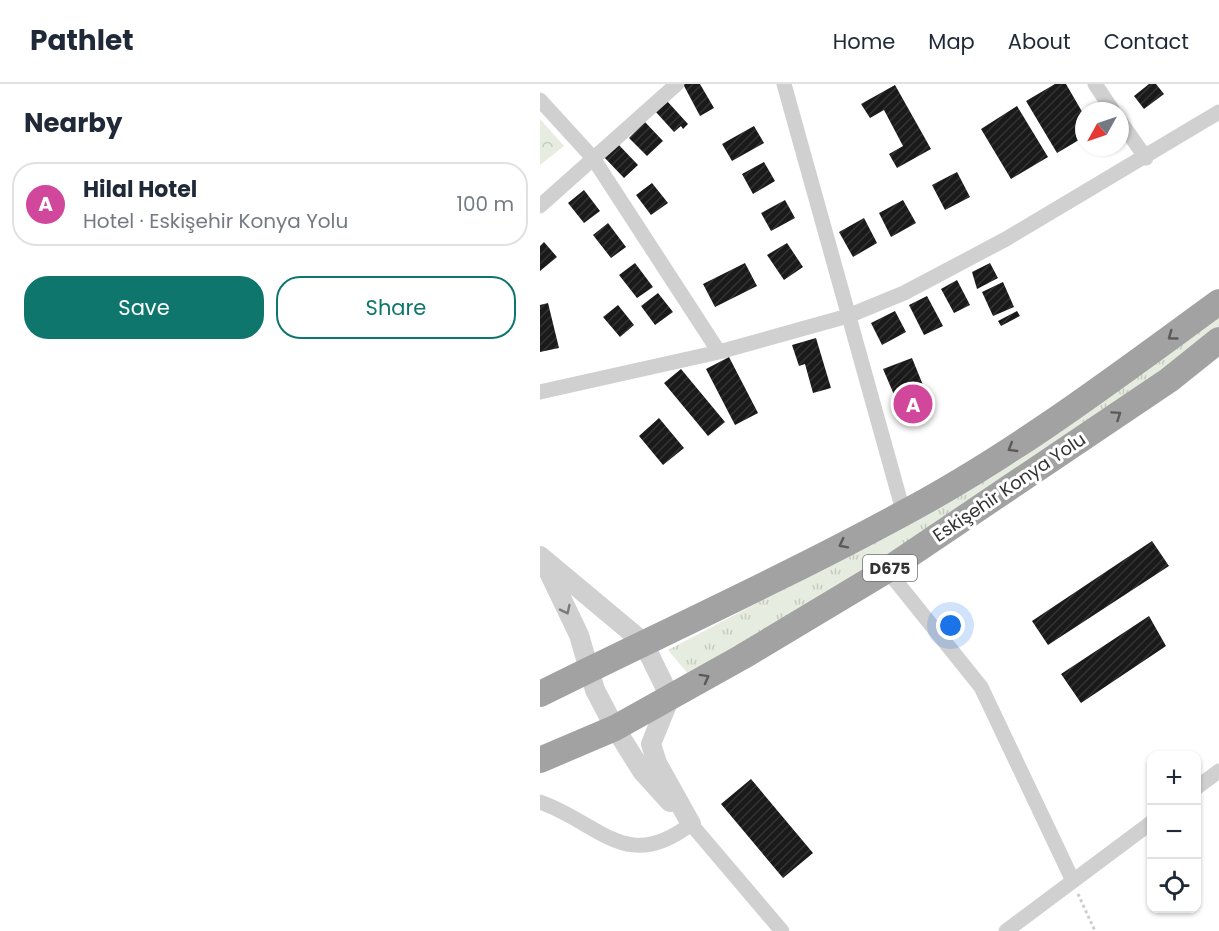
<!DOCTYPE html>
<html lang="en">
<head>
<meta charset="utf-8">
<style>
  :root { --surface:#fff; --page:#f2f2f3; --text:#1f2937; --muted:#747a83; --line:#e0e1e3; --accent:#0f766e }
  body { margin:0; font-family:Poppins,sans-serif; background:var(--page); color:var(--text) }
  .controls { position:absolute; right:18px; bottom:18px; display:grid; overflow:hidden; border-radius:12px; box-shadow:0 2px 4px #0004 }
  .controls button { width:54px; height:54px; display:grid; place-items:center; padding:0; border:0; border-bottom:2px solid var(--line); background:var(--surface); color:var(--text); font:30px sans-serif }
  .compass { position:absolute; left:535px; top:18px; width:54px; height:54px; border-radius:50%; background:var(--surface); box-shadow:0 2px 4px #0004; rotate:230deg }
  .you { position:absolute; left:411px; top:542px; width:21px; height:21px; margin:-15px; border:4px solid #fff; border-radius:50%; background:#1a73e8; box-shadow:0 0 0 9px #1a73e833 }
  .badge { display:grid; place-items:center; width:39px; height:39px; border-radius:50%; background:var(--accent); color:#fff; font-size:20px; font-weight:700 }
  .pin { position:absolute; translate:-50% -50%; border:3px solid #fff; box-shadow:0 2px 6px #0006 }
  .list { margin:0; padding:0; list-style:none }
  h2 { display:flex; justify-content:space-between; align-items:center; height:78px; margin:0; padding:0 24px; font-size:26px }
  h2 small { font-size:20px; font-weight:400; color:var(--muted) }
  .list li { display:grid; grid-template-columns:39px 1fr auto; gap:18px; align-items:center; box-sizing:border-box; height:84px; margin:0 12px 12px; padding:0 12px; border:2px solid var(--line); border-radius:24px }
  .list b { display:block; font-size:22px; white-space:nowrap }
  .list p { margin:0; font-size:20px; white-space:nowrap; color:var(--muted) }
  .list em { font-size:20px; font-style:normal; color:var(--muted) }
  .actions { display:flex; gap:12px; padding:18px 24px }
  .actions a { flex:1; padding:14px 0; border:2px solid var(--accent); border-radius:24px; text-align:center; font-size:21px; color:var(--accent) }
  .actions .main { background:var(--accent); color:#fff }
  .icon { flex:none; width:33px; height:33px; fill:none; stroke:currentColor; stroke-width:2; stroke-linecap:round; stroke-linejoin:round }
  .map { position:relative; flex:none; width:679px; height:847px; overflow:hidden }
  header { display:flex; align-items:center; gap:36px; box-sizing:border-box; height:84px; padding:0 30px; background:var(--surface); border-bottom:2px solid var(--line) }
  header strong { font-size:28px }
  nav { display:flex; gap:33px; margin-inline-start:auto; font-size:21px }
  main { display:flex }
  aside { flex:1; background:var(--surface) }
  .map>svg:first-child { display:block }
</style>
</head>
<body>
<header>
<strong>Pathlet</strong>
<nav><a>Home</a><a>Map</a><a>About</a><a>Contact</a></nav>
</header>
<main>
<aside>
<h2>Nearby<small></small></h2>
<ul class="list">
<li><span class="badge" style="background:#d1479c">A</span><div><b>Hilal Hotel</b><p>Hotel · Eskişehir Konya Yolu</p></div><em>100 m</em></li>
</ul>
<div class="actions"><a class="main">Save</a><a>Share</a></div>
</aside>
<div class="map">
<svg width="679" height="847" viewBox="0 0 679 847">
  <defs>
    <pattern id="grass-tufts" width="24" height="20" patternUnits="userSpaceOnUse" patternTransform="scale(1.5)"><rect width="24" height="20" fill="#e6ecdf"/><path d="M3 7l-1-3M5 7V3M7 7l1-3M15 17l-1-3M17 17v-4M19 17l1-3" fill="none" stroke="#c6cbc0"/></pattern>
    <pattern id="park-crowns" width="20" height="18" patternUnits="userSpaceOnUse" patternTransform="scale(1.5)"><rect width="20" height="18" fill="#e6ecdf"/><path d="M2 6a3 3 0 1 1 6 0M12 15a3 3 0 1 1 6 0" fill="none" stroke="#c6cbc0"/></pattern>
    <pattern id="building-hatch" width="6" height="6" patternUnits="userSpaceOnUse" patternTransform="scale(1.5)"><rect width="6" height="6" fill="#1a1a1a"/><path d="M-1 1l2-2M0 6l6-6M5 7l2-2" fill="none" stroke="#333"/></pattern>
  </defs>
  <rect width="100%" height="100%" fill="#fff"/>
  <path fill="url(#grass-tufts)" d="M679 233V243L624 285 353 470 149 591 128 566 349 450 476 378Z"/>
  <path fill="url(#park-crowns)" d="M0 35 24 62 0 81Z"/>
  <path fill="url(#building-hatch)" d="M143 0H160L174 24 160 32Z
    M515 0H526L544 31V53L517 69 486 17Z
    M609 0H616L624 10 604 25 594 12Z
    M355 1 391 65 357 84 349 70 363 62 344 26 330 34 321 20Z
    M127 17 148 40 143 45 141 42 134 48 115 27Z
    M477 22 508 73 471 95 441 45Z
    M105 38 123 57 107 72 89 54Z
    M214 42 224 59 192 77 182 60Z
    M77 59 98 81 84 94 63 72Z
    M224 78 235 97 213 110 202 90Z
    M417 88 430 113 405 126 392 101Z
    M112 99 128 119 111 131 96 111Z
    M44 106 60 127 44 139 28 119Z
    M245 116 255 134 231 147 221 129Z
    M363 116 376 139 351 153 339 129Z
    M324 134 337 159 313 173 299 148Z
    M68 139 86 163 71 174 53 151Z
    M4 158 17 173 0 187V162Z
    M247 159 263 183 244 196 227 171Z
    M95 179 113 203 97 214 79 191Z
    M205 179 217 202 175 223 163 200Z
    M450 179 458 194 437 205 432 188Z
    M417 196 430 221 414 229 401 205Z
    M463 198 474 223 453 232 442 208Z
    M118 209 133 228 115 241 101 222Z
    M387 212 403 242 384 251 369 221Z
    M8 219 19 264 0 268V221Z
    M78 221 94 241 80 253 63 233Z
    M355 227 366 248 342 261 331 239Z
    M477 227 480 232 461 242 458 237Z
    M276 254 291 304 273 309 265 280 259 282 252 261Z
    M189 273 218 329 195 341 166 285Z
    M372 274 383 301 355 313 343 285Z
    M141 285 185 338 168 352 124 299Z
    M119 334 144 364 123 381 99 352Z
    M612 457 629 482 508 561 492 537Z
    M609 532 626 562 541 619 521 590Z
    M211 695 273 769 243 794 181 720Z"/>
  <g fill="none" stroke-linecap="round" stroke-linejoin="round">
    <path stroke="#cdcdcd" stroke-width="3" stroke-dasharray="3 3" stroke-linecap="butt" d="M538 810 555 847"/>
    <path stroke="#d0d0d0" stroke-width="15" d="M244 0 364 430
      M555 0 573 27
      M0 16 53 74 179 268
      M580 37 606 74
      M0 122 137 0
      M0 308 179 268 308 232 364 209 466 155 679 28
      M347 486 441 603 533 797
      M656 704 679 687
      M0 718C60 739 86 790 151 740L242 847
      M466 847 612 738"/>
    <path stroke="#d0d0d0" stroke-width="20" d="M0 472 103 558 130 613 111 660 117 679 151 740
      M4 478 39 551 55 606 75 644 102 687 130 718"/>
    <path stroke="#a2a2a2" stroke-width="26" d="M0 610C121 550 244 494 362 430 475 370 576 293 679 218
      M0 676 75 644 202 573 347 486 629 296 679 256"/>
  </g>
  <defs><path id="oneway-chevron" d="M-2-3.5L2.5 0L-2 3.5" fill="none" stroke-width="1.6" stroke-linecap="round" stroke-linejoin="round" transform="scale(1.5)"/></defs>
  <g stroke="#5a5a5a">
    <use href="#oneway-chevron" transform="translate(632 252) rotate(144)"/>
    <use href="#oneway-chevron" transform="translate(577 331) rotate(-34)"/>
    <use href="#oneway-chevron" transform="translate(472 364) rotate(149)"/>
    <use href="#oneway-chevron" transform="translate(303 460) rotate(153)"/>
    <use href="#oneway-chevron" transform="translate(165 594) rotate(-29)"/>
  </g>
  <use stroke="#7a7a7a" href="#oneway-chevron" transform="translate(26 526) rotate(64)"/>
  <g text-anchor="middle" dominant-baseline="central" stroke-width="6" stroke-linejoin="round" paint-order="stroke">
    <rect fill="#fff" stroke="#707070" stroke-width="1.5" x="323" y="471" width="54" height="26" rx="4.5"/>
    <g font-size="16" font-weight="bold" fill="#333">
      <text x="350" y="484">D675</text>
    </g>
    <g font-size="18" fill="#333" stroke="#fff">
      <text transform="translate(469 403) rotate(-34)">Eskişehir Konya Yolu</text>
    </g>
  </g>
</svg>
<div class="controls">
<button>+</button>
<button>−</button>
<button><svg class="icon" aria-label="locate" viewBox="0 0 24 24"><circle cx="12" cy="12" r="6"/><path d="M12 2v4M12 18v4M2 12h4M18 12h4"/></svg></button>
</div>
<svg class="compass" viewBox="-18 -18 36 36"><path d="M0-13l5 13h-10z" fill="#e53935"/><path d="M0 13l5-13h-10z" fill="#747a83"/></svg>
<div class="you"></div>
<div class="pin badge" style="left:373px;top:320px;background:#d1479c">A</div>
</div>
</main>
</body>
</html>
